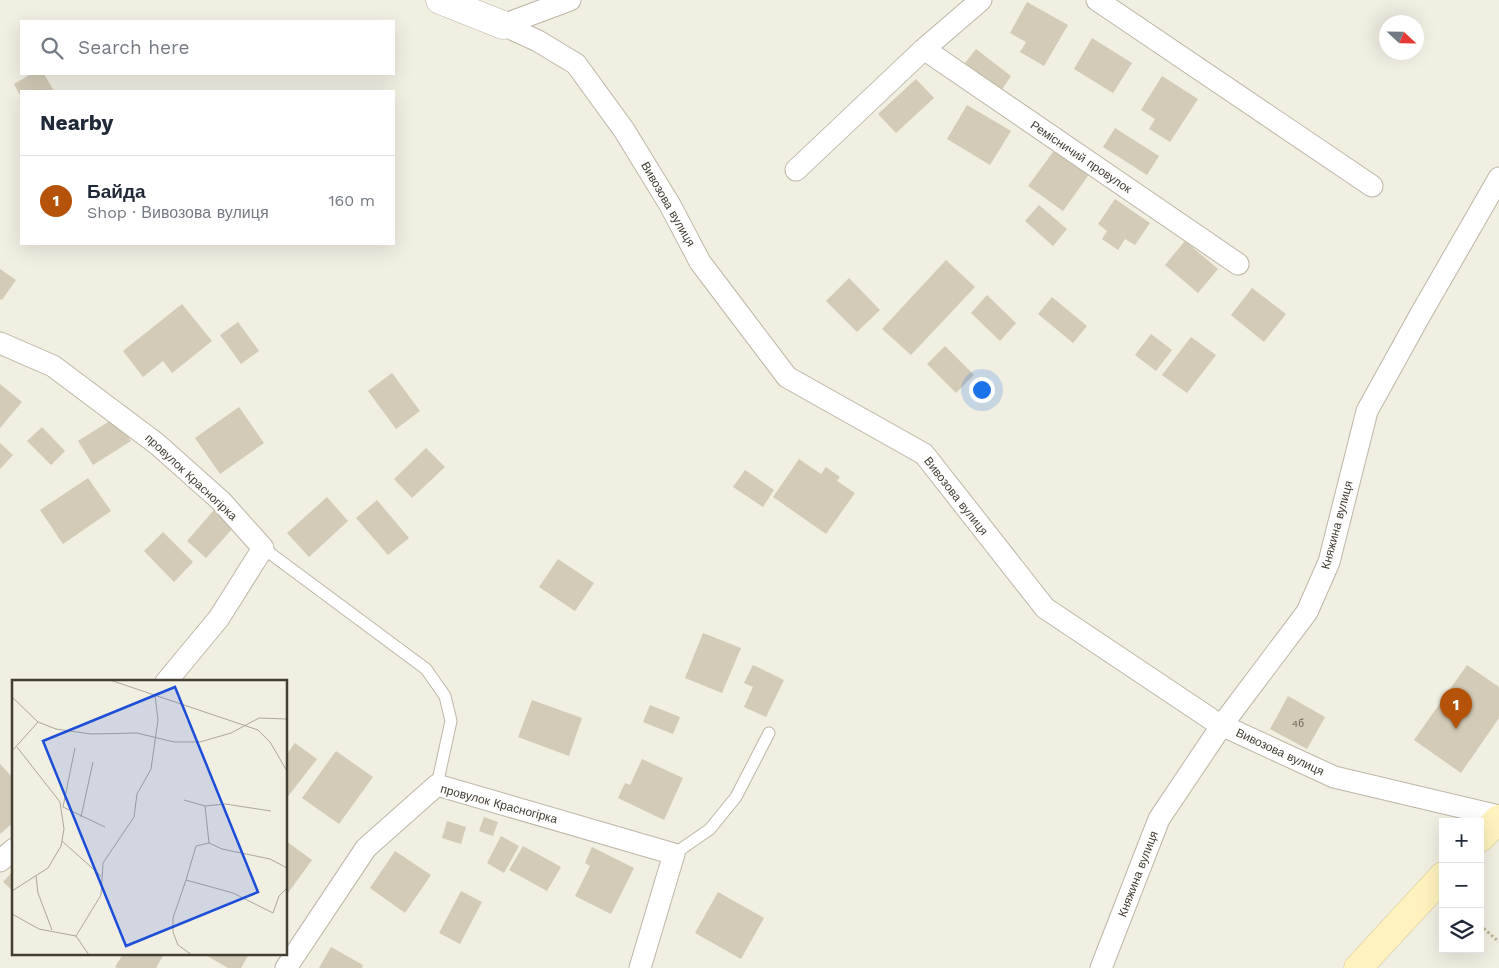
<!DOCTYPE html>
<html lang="en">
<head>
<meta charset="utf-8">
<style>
  :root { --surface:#fff; --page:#f6f6f7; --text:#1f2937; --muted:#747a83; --line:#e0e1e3; --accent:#b45309 }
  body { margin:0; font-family:"Work Sans",sans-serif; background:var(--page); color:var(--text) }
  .controls { position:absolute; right:15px; bottom:15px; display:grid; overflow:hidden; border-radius:0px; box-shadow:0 5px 20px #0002 }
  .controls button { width:45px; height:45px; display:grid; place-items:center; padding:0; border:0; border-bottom:1px solid var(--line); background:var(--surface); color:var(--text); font:25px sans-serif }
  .compass { position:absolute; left:1379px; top:15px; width:45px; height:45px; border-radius:50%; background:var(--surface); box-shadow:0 5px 20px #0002; rotate:112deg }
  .you { position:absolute; left:981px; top:389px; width:18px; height:18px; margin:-12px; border:4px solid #fff; border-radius:50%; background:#1a73e8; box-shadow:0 0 0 8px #1a73e833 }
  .badge { display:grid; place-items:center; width:32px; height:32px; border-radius:50%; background:var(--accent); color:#fff; font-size:16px; font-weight:700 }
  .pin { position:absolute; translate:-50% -41px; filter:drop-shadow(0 1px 2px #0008) }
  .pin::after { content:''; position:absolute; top:26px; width:18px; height:15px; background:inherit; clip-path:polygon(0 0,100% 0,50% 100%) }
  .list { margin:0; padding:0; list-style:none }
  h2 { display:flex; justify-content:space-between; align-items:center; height:65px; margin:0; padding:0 20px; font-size:21px }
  h2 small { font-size:16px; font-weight:400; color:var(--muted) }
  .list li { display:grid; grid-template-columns:32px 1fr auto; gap:15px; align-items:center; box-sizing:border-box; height:90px; padding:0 20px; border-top:1px solid var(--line) }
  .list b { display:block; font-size:19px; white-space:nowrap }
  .list p { margin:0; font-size:16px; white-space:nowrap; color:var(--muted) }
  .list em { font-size:16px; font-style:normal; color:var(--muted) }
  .icon { flex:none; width:28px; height:28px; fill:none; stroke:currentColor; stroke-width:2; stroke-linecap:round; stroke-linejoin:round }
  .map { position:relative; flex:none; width:1499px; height:968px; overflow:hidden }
  .search { position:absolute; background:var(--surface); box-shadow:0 5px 20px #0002; left:20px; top:20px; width:375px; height:55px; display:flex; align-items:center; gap:12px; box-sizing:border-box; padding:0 18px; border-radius:0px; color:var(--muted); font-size:19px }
  .panel { position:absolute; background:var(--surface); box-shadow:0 5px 20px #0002; left:20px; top:90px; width:375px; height:155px; border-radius:0px }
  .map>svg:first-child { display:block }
</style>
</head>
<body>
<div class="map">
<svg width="1499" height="968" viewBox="0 0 1499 968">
  <rect width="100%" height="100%" fill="#f1eee2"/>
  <path fill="#d3cab7" d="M1027 2 1068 25 1044 66 1020 52 1026 42 1010 33Z
    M1092 38 1132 63 1113 93 1074 69Z
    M976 49 1011 76 1001 91 965 63Z
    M31 74H44L54 91H21V97L14 84Z
    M1162 76 1198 99 1170 142 1149 129 1155 119 1141 110Z
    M916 79 934 98 896 133 878 114Z
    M967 105 1011 131 990 165 947 139Z
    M1115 128 1159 156 1147 175 1103 147Z
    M1056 148 1090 173 1063 211 1028 186Z
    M1115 199 1150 223 1135 245 1125 239 1118 250 1102 239 1107 231 1098 224Z
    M1039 205 1067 229 1053 246 1025 221Z
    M1185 241 1218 269 1198 293 1165 265Z
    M946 260 975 287 911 355 882 329Z
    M0 269 16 280 2 300 0 299Z
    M849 278 880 310 857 332 826 301Z
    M1252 288 1286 314 1264 342 1231 315Z
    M987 295 1016 323 1000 341 971 313Z
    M1052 297 1087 326 1073 343 1038 314Z
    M182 304 212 341 172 373 163 361 143 377 123 351Z
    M238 322 259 351 241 364 220 335Z
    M1151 334 1172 350 1156 371 1135 355Z
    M1191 337 1216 355 1187 393 1162 375Z
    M945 346 974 375 956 393 927 364Z
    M392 373 420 411 396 429 368 391Z
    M0 384 22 402 0 428Z
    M239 407 264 443 220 474 195 438Z
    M116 417 131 441 93 465 78 441Z
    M42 427 65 451 51 465 27 441Z
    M0 443 13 455 0 469Z
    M426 448 445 467 412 498 394 479Z
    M799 459 821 474 826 467 840 477 837 481 855 493 826 534 773 497Z
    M745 470 774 490 763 507 733 487Z
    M88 478 111 511 63 544 40 510Z
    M327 497 348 521 309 557 287 533Z
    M377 500 409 538 388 555 356 518Z
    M214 510 234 527 206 558 187 541Z
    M163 532 193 562 174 582 144 551Z
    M558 559 594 583 575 611 539 587Z
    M703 633 741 648 722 693 685 678Z
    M753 665 784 680 766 717 744 707 753 687 744 683Z
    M1467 665 1499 687V718L1461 773 1414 740Z
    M1288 696 1325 717 1307 749 1270 729Z
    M532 700 582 718 569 756 518 737Z
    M650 705 680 717 673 734 643 722Z
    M295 743 317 759 286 799V755Z
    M336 751 373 777 339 824 302 798Z
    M642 759 683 778 664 820 618 798 625 783 630 785Z
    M0 764 14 779V822L0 834Z
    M484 817 498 822 493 836 479 831Z
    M447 821 466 827 461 844 442 838Z
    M501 836 519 846 504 873 487 863Z
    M286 841 312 860 288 893 286 892Z
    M523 846 561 867 547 891 509 870Z
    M592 847 634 868 611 914 575 896 590 866 585 863Z
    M395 851 431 875 405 913 370 888Z
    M14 870V892L3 882Z
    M461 891 482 902 460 944 439 933Z
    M718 892 764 918 741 959 695 933Z
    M331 947 363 965 362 968H319Z
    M123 954H164L156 968H117L115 967Z
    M204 954H249L241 968H228Z"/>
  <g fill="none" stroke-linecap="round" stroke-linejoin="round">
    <g stroke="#bdb6a5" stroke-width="13">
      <path id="service" d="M263 548 426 669 445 696 451 721 437 785
        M674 854 710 829 736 797 769 733"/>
    </g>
    <g stroke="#bdb6a5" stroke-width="23">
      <path id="minor" d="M1097 0 1372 186
        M503 25 538 41 576 64 624 130 670 205 700 262 787 377 924 454 1045 608 1217 723 1334 777 1499 816
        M503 25 570 0
        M924 49 1238 264
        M796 170 924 49 981 0
        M0 343 53 366 157 444 221 501 263 548 219 618 166 682
        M0 861 14 849
        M286 968 366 848 437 785 674 854 640 968
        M1101 968 1159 819 1222 725 1307 612 1329 562 1367 411 1419 317 1499 178"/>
    </g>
    <g stroke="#bdb6a5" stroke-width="29">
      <path id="tertiary" d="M440 0 503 25"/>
    </g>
    <g stroke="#d3c490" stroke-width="29">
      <path id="secondary" d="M1480 838 1499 819
        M1358 968 1443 876"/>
    </g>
    <path stroke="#bfb295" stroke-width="3" stroke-dasharray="2.5 2.5" stroke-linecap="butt" d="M1480 925 1499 942"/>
    <use href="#service" stroke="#fff" stroke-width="11"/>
    <use href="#minor" stroke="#fff" stroke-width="21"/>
    <use href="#tertiary" stroke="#fff" stroke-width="28"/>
    <use href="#secondary" stroke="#fff2be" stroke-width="28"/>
  </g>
  <g text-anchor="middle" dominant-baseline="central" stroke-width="4.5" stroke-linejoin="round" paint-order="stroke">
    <g font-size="10" fill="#676053">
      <text x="1298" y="723">4б</text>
    </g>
    <g font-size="12" fill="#433d32" stroke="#fff">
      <text transform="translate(1081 157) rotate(34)">Ремісничий провулок</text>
      <text transform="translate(668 204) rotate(60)">Вивозова вулиця</text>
      <text transform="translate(191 477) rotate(43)">провулок Красногірка</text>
      <text transform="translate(956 496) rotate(52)">Вивозова вулиця</text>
      <text transform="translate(1337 525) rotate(-75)">Княжина вулиця</text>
      <text transform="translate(1280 752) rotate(25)">Вивозова вулиця</text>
      <text transform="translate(499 804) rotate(15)">провулок Красногірка</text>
      <text transform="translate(1138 874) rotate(-69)">Княжина вулиця</text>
    </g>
  </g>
  <g transform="translate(12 680)">
    <rect width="275" height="275" fill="#f1eee2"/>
    <path fill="none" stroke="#aba79c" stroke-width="1" d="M98 0 246 50 258 62 275 91M0 17 26 42M63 68 51 127 93 147M0 71 26 42 44 49 79 54 125 53 162 62H188L219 53 247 38 275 39M172 120 193 126M193 126 197 163 210 169 258 179 275 188M193 126 213 124 259 131M69 137 81 82M50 161 89 196M24 196 26 213 40 250M174 200 184 166 197 163M0 211 36 188 49 166 52 149 48 122 5 67M0 234 27 249 64 256M77 275 64 256 89 215 91 183 122 137 125 114 139 89 146 40 143 15M180 275 166 265 161 252V238L174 200 221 213 261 233 267 216 275 208"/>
    <path fill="#1d4ed8" fill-opacity="0.15" stroke="#1d4ed8" stroke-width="2.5" d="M163 7 246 212 114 266 31 61Z"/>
    <rect width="275" height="275" fill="none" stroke="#433d32" stroke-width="2.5"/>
  </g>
</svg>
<div class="controls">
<button>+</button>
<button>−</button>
<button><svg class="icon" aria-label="layers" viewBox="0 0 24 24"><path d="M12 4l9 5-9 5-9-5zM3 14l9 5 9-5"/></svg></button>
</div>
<svg class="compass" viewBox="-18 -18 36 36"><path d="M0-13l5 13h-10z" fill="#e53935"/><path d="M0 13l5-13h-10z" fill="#747a83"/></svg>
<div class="you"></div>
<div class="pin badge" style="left:1456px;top:729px">1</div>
<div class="search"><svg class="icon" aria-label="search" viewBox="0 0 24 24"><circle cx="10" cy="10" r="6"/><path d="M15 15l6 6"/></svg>Search here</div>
<section class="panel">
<h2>Nearby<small></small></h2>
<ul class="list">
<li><span class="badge">1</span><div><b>Байда</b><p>Shop · Вивозова вулиця</p></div><em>160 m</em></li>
</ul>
</section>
</div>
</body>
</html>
